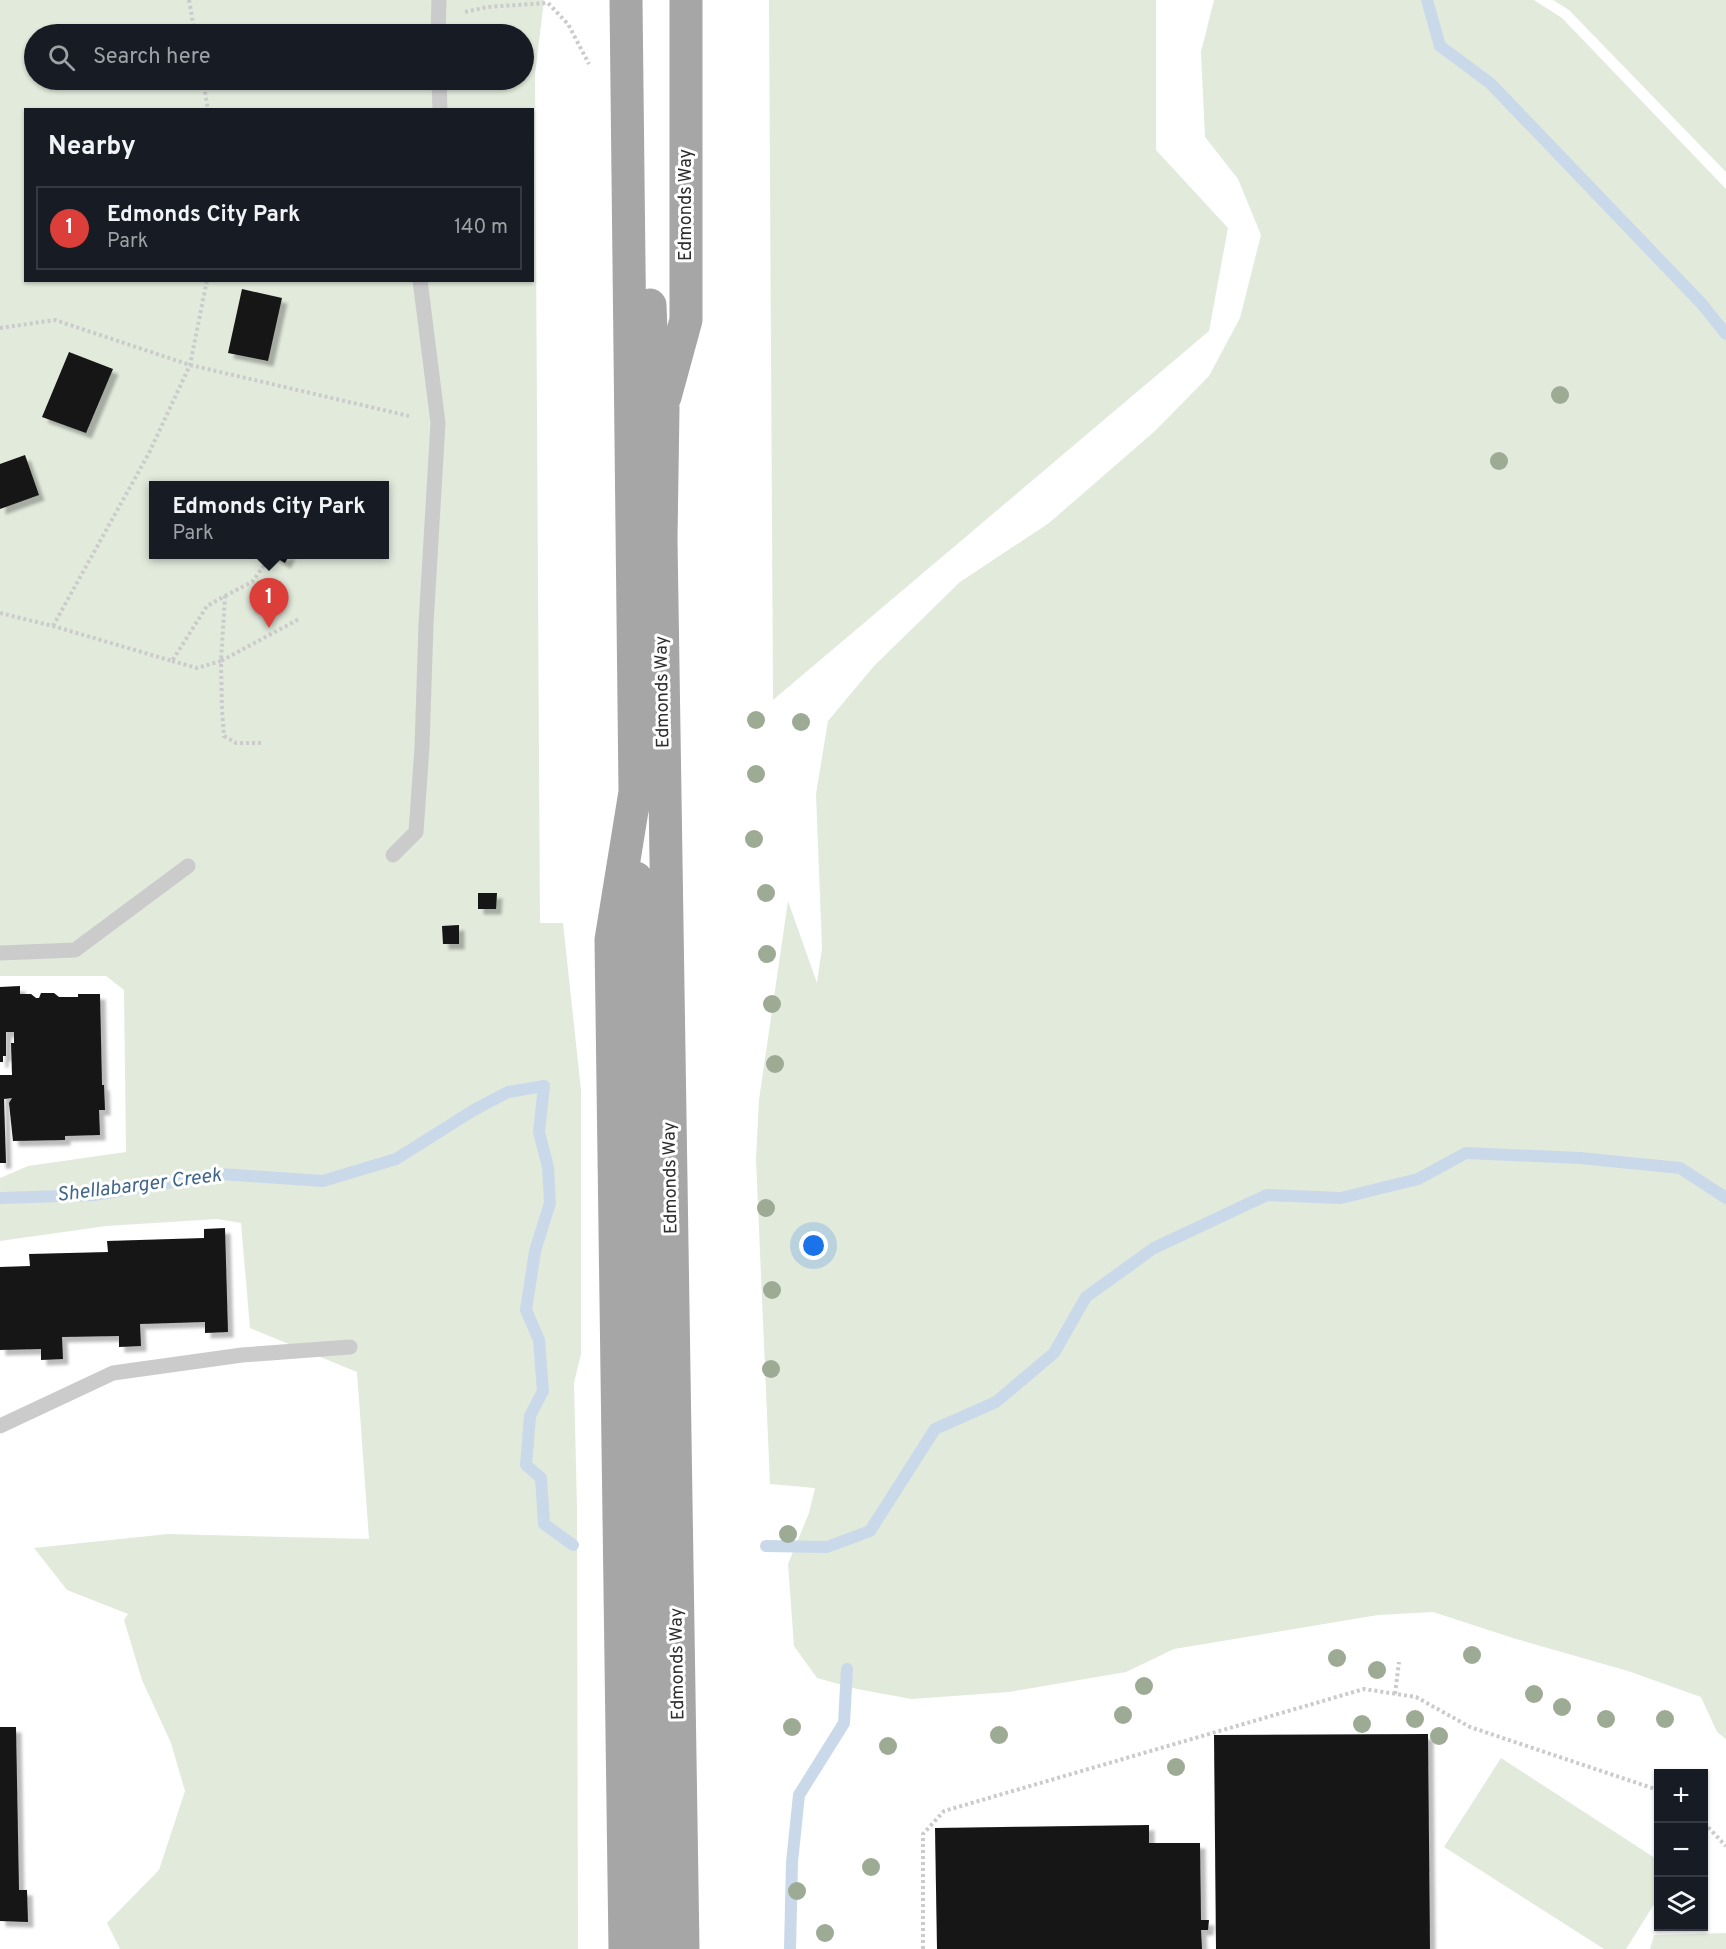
<!DOCTYPE html>
<html lang="en">
<head>
<meta charset="utf-8">
<style>
  :root { --surface:#171b24; --page:#242831; --text:#f1f3f6; --muted:#9ea1a6; --line:#363941; --accent:#dc3e39 }
  body { margin:0; font-family:Overpass,sans-serif; background:var(--page); color:var(--text) }
  .controls { position:absolute; right:18px; bottom:18px; display:grid; overflow:hidden; border-radius:0px; box-shadow:0 2px 4px #0004 }
  .controls button { width:54px; height:54px; display:grid; place-items:center; padding:0; border:0; border-bottom:2px solid var(--line); background:var(--surface); color:var(--text); font:30px sans-serif }
  .you { position:absolute; left:814px; top:1246px; width:21px; height:21px; margin:-15px; border:4px solid #fff; border-radius:50%; background:#1a73e8; box-shadow:0 0 0 9px #1a73e833 }
  .badge { display:grid; place-items:center; width:39px; height:39px; border-radius:50%; background:var(--accent); color:#fff; font-size:20px; font-weight:700 }
  .pin { position:absolute; translate:-50% -50px; filter:drop-shadow(0 2px 3px #0008) }
  .pin::after { content:''; position:absolute; top:32px; width:21px; height:18px; background:inherit; clip-path:polygon(0 0,100% 0,50% 100%) }
  .popup { position:absolute; left:149px; top:481px; width:240px; height:78px; box-sizing:border-box; display:grid; place-content:center; border-radius:0px; background:var(--surface); filter:drop-shadow(0 2px 4px #0005); font-size:20px; white-space:nowrap; color:var(--muted) }
  .popup b { font-size:22px; color:var(--text) }
  .popup::after { content:''; position:absolute; left:50%; top:100%; margin-left:-12px; border:12px solid transparent; border-top-color:var(--surface) }
  .list { margin:0; padding:0; list-style:none }
  h2 { display:flex; justify-content:space-between; align-items:center; height:78px; margin:0; padding:0 24px; font-size:26px }
  h2 small { font-size:20px; font-weight:400; color:var(--muted) }
  .list li { display:grid; grid-template-columns:39px 1fr auto; gap:18px; align-items:center; box-sizing:border-box; height:84px; margin:0 12px 12px; padding:0 12px; border:2px solid var(--line); border-radius:0px }
  .list b { display:block; font-size:22px; white-space:nowrap }
  .list p { margin:0; font-size:20px; white-space:nowrap; color:var(--muted) }
  .list em { font-size:20px; font-style:normal; color:var(--muted) }
  .icon { flex:none; width:33px; height:33px; fill:none; stroke:currentColor; stroke-width:2; stroke-linecap:round; stroke-linejoin:round }
  .map { position:relative; flex:none; width:1726px; height:1949px; overflow:hidden }
  .search { position:absolute; background:var(--surface); box-shadow:0 2px 4px #0004; left:24px; top:24px; width:510px; height:66px; display:flex; align-items:center; gap:15px; box-sizing:border-box; padding:0 21px; border-radius:33px; color:var(--muted); font-size:22px }
  .panel { position:absolute; background:var(--surface); box-shadow:0 2px 4px #0004; left:24px; top:108px; width:510px; height:174px; border-radius:0px }
  .map>svg:first-child { display:block }
</style>
</head>
<body>
<div class="map">
<svg width="1726" height="1949" viewBox="0 0 1726 1949">
  <defs>
    <filter id="shadow"><feDropShadow dx="5.5" dy="5.5" stdDeviation="1.5" flood-color="#0004"/></filter>
  </defs>
  <rect width="100%" height="100%" fill="#fff"/>
  <path fill="#e2eadc" fill-rule="evenodd" d="M0 0H544L535 75 540 923H563L581 1090V1354L574 1383 577 1508 578 1949H120L107 1923 159 1870 185 1791 171 1743 142 1680 124 1620 128 1614 67 1590 34 1548 168 1534 369 1539 357 1372 250 1328 241 1223 217 1219 106 1226 0 1241V1178L28 1166 126 1152 124 990 106 976H0ZM34 34H524V80H34ZM26 110H532V280H26ZM154 486H385V554H154Z
    M769 0H1156V150L1228 228 1209 331 773 700Z
    M1214 0H1534L1562 18 1726 189V1739L1717 1732 1701 1697 1628 1671 1513 1638 1433 1612 1378 1615 1174 1649 1126 1672 1009 1692 912 1699 857 1689 817 1678 794 1646 788 1564 809 1513 815 1488 770 1484 756 1159 759 1100 788 901 817 983 822 948 816 794 828 721 874 666 960 582 1049 523 1155 431 1209 376 1240 318 1261 235 1238 179 1205 137 1201 52Z
    M1553 0H1726V172L1569 10Z
    M1501 1758 1658 1860V1898L1626 1949H1604L1444 1847Z
    M1726 1933V1949H1650L1654 1935Z"/>
  <g fill="none" stroke-linecap="round" stroke-linejoin="round">
    <path stroke="#c9d9e9" stroke-width="12" d="M1427 0 1440 46 1490 83 1701 303 1726 334
      M0 1198 94 1195 221 1174 323 1181 396 1159 474 1110 508 1092 544 1086 539 1132 548 1167 550 1203 535 1251 526 1310 539 1340 543 1391 530 1416 526 1465 541 1478 544 1524 573 1545
      M766 1546 827 1547 870 1531 935 1429 996 1402 1054 1353 1086 1297 1154 1248 1267 1195 1341 1198 1418 1179 1466 1153 1580 1158 1680 1168 1726 1198
      M790 1949 792 1862 799 1795 844 1723 847 1669"/>
  </g>
  <path fill="#151515" filter="url(#shadow)" d="M242 289 282 298 268 361 228 353Z
    M69 352 113 369 86 433 42 417Z
    M25 455 39 495 0 509V464Z
    M269 554H290L285 563Z
    M478 893H497L496 909H478Z
    M459 925V944H443L442 926Z
    M20 986V994H31L36 998H39L41 993H54L59 997H78V994H100L102 1085H104L105 1110H99L100 1135 65 1136V1140L13 1141 9 1103 12 1098 4 1099 6 1163H0V1075H12L11 1043H14V1032H6V1056H3V1062H0V987Z
    M225 1228 228 1332 205 1333V1322L140 1324 141 1346 119 1347V1336L62 1337 63 1359 41 1360V1349L0 1350V1267L30 1266 29 1254 108 1252 107 1241 204 1238V1229Z
    M0 1727H16L19 1890H27L28 1922 0 1921Z
    M1428 1734 1430 1949H1216L1214 1735Z
    M1149 1825V1843H1200L1201 1920H1209L1208 1930H1201L1202 1949H937L935 1828Z"/>
  <g fill="none" stroke-linecap="round" stroke-linejoin="round">
    <path stroke="#cbcbcb" stroke-width="4" stroke-dasharray="3 3" stroke-linecap="butt" d="M189 0 195 34
      M465 12 487 7 548 3 568 24 589 64
      M203 80 208 110
      M0 328 55 320 190 365 409 416
      M225 596 252 582 271 556
      M0 613 53 626 172 661 207 606 225 596 221 661 299 619
      M53 626 149 453 190 365 207 280
      M172 661 197 668 221 661 222 710 224 736 236 743H262
      M1395 1694 1399 1662
      M1704 1823 1726 1846
      M923 1949V1834L944 1811 1364 1689 1416 1697 1470 1727 1658 1790"/>
    <path stroke="#cbcbcb" stroke-width="15" d="M438 34 439 0
      M439 80 440 110
      M393 855 416 832 422 747 426 624 438 423 420 280
      M0 953 75 950 188 866
      M0 1426 113 1373 242 1355 350 1347"/>
    <path stroke="#a6a6a6" stroke-width="33" d="M650 305 651 331 663 408 661 539 683 1949
      M665 397 686 320V0
      M636 878 654 1949
      M625 1949 611 940 635 792 626 0"/>
  </g>
  <g fill="#9dab95">
    <circle cx="1560" cy="395" r="9"/>
    <circle cx="1499" cy="461" r="9"/>
    <circle cx="756" cy="720" r="9"/>
    <circle cx="801" cy="722" r="9"/>
    <circle cx="756" cy="774" r="9"/>
    <circle cx="754" cy="839" r="9"/>
    <circle cx="766" cy="893" r="9"/>
    <circle cx="767" cy="954" r="9"/>
    <circle cx="772" cy="1004" r="9"/>
    <circle cx="775" cy="1064" r="9"/>
    <circle cx="766" cy="1208" r="9"/>
    <circle cx="772" cy="1290" r="9"/>
    <circle cx="771" cy="1369" r="9"/>
    <circle cx="788" cy="1534" r="9"/>
    <circle cx="1472" cy="1655" r="9"/>
    <circle cx="1337" cy="1658" r="9"/>
    <circle cx="1377" cy="1670" r="9"/>
    <circle cx="1144" cy="1686" r="9"/>
    <circle cx="1534" cy="1694" r="9"/>
    <circle cx="1562" cy="1707" r="9"/>
    <circle cx="1123" cy="1715" r="9"/>
    <circle cx="1415" cy="1719" r="9"/>
    <circle cx="1606" cy="1719" r="9"/>
    <circle cx="1665" cy="1719" r="9"/>
    <circle cx="1362" cy="1724" r="9"/>
    <circle cx="792" cy="1727" r="9"/>
    <circle cx="999" cy="1735" r="9"/>
    <circle cx="1439" cy="1736" r="9"/>
    <circle cx="888" cy="1746" r="9"/>
    <circle cx="1176" cy="1767" r="9"/>
    <circle cx="871" cy="1867" r="9"/>
    <circle cx="797" cy="1891" r="9"/>
    <circle cx="825" cy="1933" r="9"/>
  </g>
  <g text-anchor="middle" dominant-baseline="central" stroke-width="6" stroke-linejoin="round" paint-order="stroke">
    <g font-size="18" fill="#2e2e2e" stroke="#fff">
      <text transform="translate(686 205) rotate(-90)">Edmonds Way</text>
      <text transform="translate(663 692) rotate(-91)">Edmonds Way</text>
      <text transform="translate(671 1178) rotate(-91)">Edmonds Way</text>
      <text transform="translate(678 1664) rotate(-91)">Edmonds Way</text>
    </g>
    <g font-size="20" font-style="italic" fill="#40668b" stroke="#fff">
      <text transform="translate(139 1186) rotate(-7)">Shellabarger Creek</text>
    </g>
  </g>
</svg>
<div class="controls">
<button>+</button>
<button>−</button>
<button><svg class="icon" aria-label="layers" viewBox="0 0 24 24"><path d="M12 4l9 5-9 5-9-5zM3 14l9 5 9-5"/></svg></button>
</div>
<div class="you"></div>
<div class="pin badge" style="left:269px;top:628px">1</div>
<div class="popup"><b>Edmonds City Park</b>Park</div>
<div class="search"><svg class="icon" aria-label="search" viewBox="0 0 24 24"><circle cx="10" cy="10" r="6"/><path d="M15 15l6 6"/></svg>Search here</div>
<section class="panel">
<h2>Nearby<small></small></h2>
<ul class="list">
<li><span class="badge">1</span><div><b>Edmonds City Park</b><p>Park</p></div><em>140 m</em></li>
</ul>
</section>
</div>
</body>
</html>
